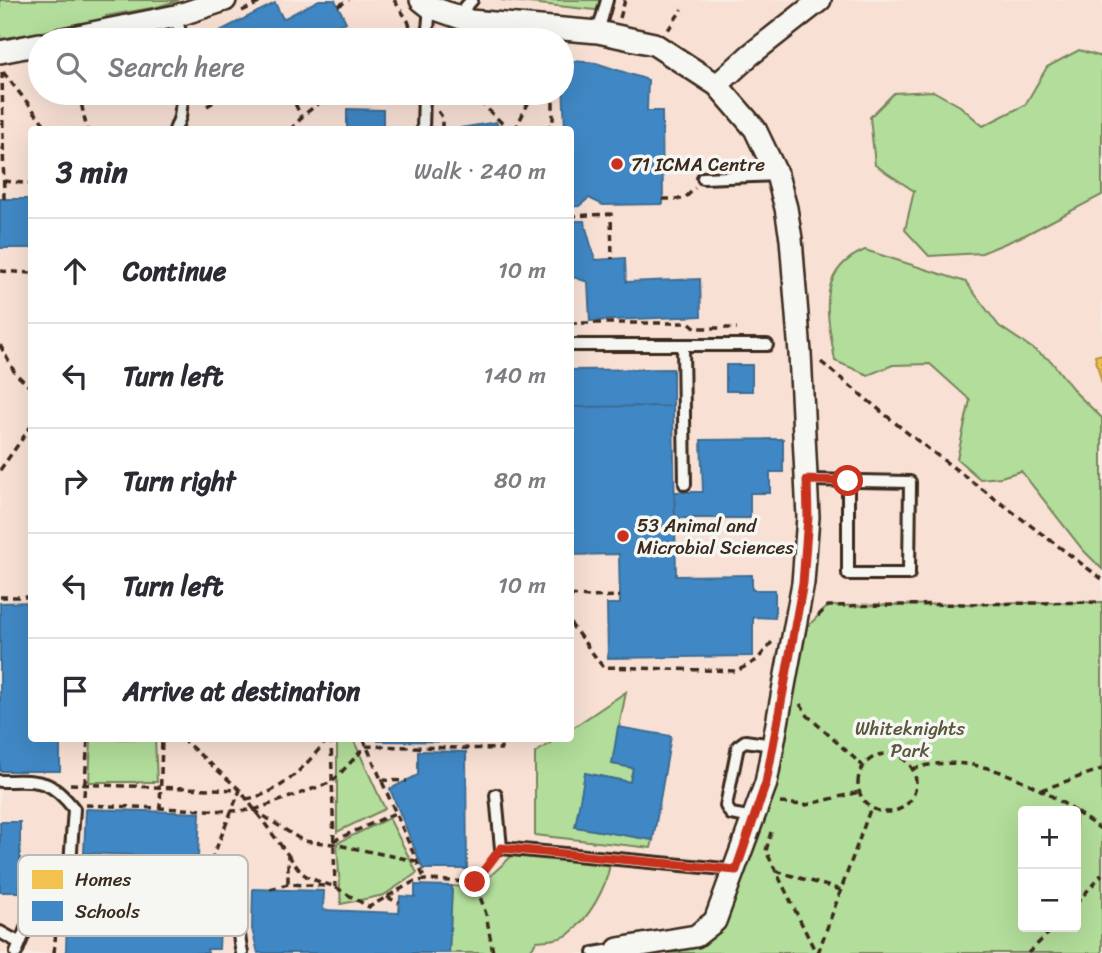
<!DOCTYPE html>
<html lang="en">
<head>
<meta charset="utf-8">
<style>
  :root { --surface:#fff; --page:#f7f7f7; --text:#2b2b33; --muted:#7c7c81; --line:#e1e1e2 }
  body { margin:0; font-family:Sriracha,sans-serif; background:var(--page); color:var(--text) }
  .controls { position:absolute; right:21px; bottom:21px; display:grid; overflow:hidden; border-radius:7px; box-shadow:0 7px 28px #0002 }
  .controls button { width:63px; height:63px; display:grid; place-items:center; padding:0; border:0; border-bottom:2px solid var(--line); background:var(--surface); color:var(--text); font:35px sans-serif }
  .stop { position:absolute; width:21px; height:21px; margin:-16px; border:5px solid #c8321e; border-radius:50%; background:#fff }
  .stop.end { background:#c8321e; border-color:#fff; box-shadow:0 2px 7px #0008 }
  .list { margin:0; padding:0; list-style:none }
  h2 { display:flex; justify-content:space-between; align-items:center; height:91px; margin:0; padding:0 28px; font-size:30px }
  h2 small { font-size:23px; font-weight:400; color:var(--muted) }
  .list li { display:grid; grid-template-columns:46px 1fr auto; gap:21px; align-items:center; box-sizing:border-box; height:105px; padding:0 28px; border-top:2px solid var(--line) }
  .list b { display:block; font-size:26px; white-space:nowrap }
  .list em { font-size:23px; font-style:normal; color:var(--muted) }
  .icon { flex:none; width:38px; height:38px; fill:none; stroke:currentColor; stroke-width:2; stroke-linecap:round; stroke-linejoin:round }
  .map { position:relative; flex:none; width:1102px; height:953px; overflow:hidden }
  .search { position:absolute; background:var(--surface); box-shadow:0 7px 28px #0002; left:28px; top:28px; width:546px; height:77px; display:flex; align-items:center; gap:18px; box-sizing:border-box; padding:0 24px; border-radius:38px; color:var(--muted); font-size:26px }
  .panel { position:absolute; background:var(--surface); box-shadow:0 7px 28px #0002; left:28px; top:126px; width:546px; height:616px; border-radius:7px }
  .map>svg:first-child { display:block }
</style>
</head>
<body>
<div class="map">
<svg width="1102" height="953" viewBox="0 0 1102 953">
  <rect width="100%" height="100%" fill="#f7ece4"/>
  <filter id="ink" filterUnits="userSpaceOnUse"><feTurbulence type="fractalNoise" baseFrequency=".0143" numOctaves="2"/><feDisplacementMap in="SourceGraphic" scale="14" xChannelSelector="R" yChannelSelector="G"/><feConvolveMatrix kernelMatrix="1 2 1 2 8 2 1 2 1" color-interpolation-filters="sRGB"/></filter>
  <g filter="url(#ink)">
    <path fill="#f8e0d4" fill-rule="evenodd" d="M0 0H1102V953H0ZM40 40H562V93H40ZM32 130H570V738H32ZM1023 811H1076V927H1023Z"/>
    <path fill="#b2dd9a" stroke="#76845c" stroke-width="2" fill-rule="evenodd" d="M0 0H179L157 7 106 16 111 30 118 40H68L63 28 0 39Z
      M501 0H602V6L595 10Z
      M1079 50 1102 57V195L1025 235 982 253 929 256 905 230 914 191 875 165 870 117 894 93 933 91 960 106 983 126 1025 105 1047 67Z
      M865 250 966 282 999 326 1051 361 1076 393 1102 418V569L1083 550 1021 471 1001 477 980 479 957 459 970 400 930 364 893 365 868 375 835 361C828 317 814 271 865 250Z
      M1102 602V953H619L715 921 803 631 828 606ZM1023 811H1076V927H1023Z
      M626 692 612 764 633 768 630 782 585 774 576 827 653 840 651 848 535 835V753L556 739 570 738 571 729Z
      M91 739H155L157 782H89Z
      M337 739H353L385 809 337 832Z
      M389 818 417 873 384 895 341 904 337 843Z
      M515 853 610 864C606 889 589 918 569 934 562 940 546 940 537 941L528 953H449L452 886 477 888Z"/>
    <path fill="#f2c14e" stroke="#bb9440" stroke-width="2" d="M1102 354V384L1095 356Z"/>
    <path fill="#3f88c5" stroke="#3e6c93" stroke-width="2" d="M319 0H335L346 22 311 40H217L214 34 275 3 283 19Z
      M562 60 596 63 648 80 647 111H662L663 204 603 205 589 198 579 206 570 207V130H565Z
      M347 109 383 110V130H347Z
      M496 122 500 130H460V128Z
      M0 199H32V248H0Z
      M570 221H584L595 260 625 258 626 282 700 279 701 316 590 321 588 282 570 276Z
      M726 365H752V391H726Z
      M673 369V406L570 407V370Z
      M673 406 676 576 752 575V590H775V618L753 617V656L608 658 607 604H620L619 554 570 555V407Z
      M783 439V472H770V493H750V518H675L674 492H703L701 440Z
      M32 602V738H60V771H0V603Z
      M618 727 671 736 653 840 575 827 585 773 630 782 633 768 612 764Z
      M378 738H496V742L378 741Z
      M418 751 466 752 467 869H423L390 789 418 775Z
      M86 809 200 813 198 858H190L189 901 227 904 226 926H220L219 949H207L208 953 66 952 68 878 156 881 157 856 84 853Z
      M0 822H20V892H0Z
      M415 885 452 886 449 953H258L252 929 253 889 324 891 323 910 399 913 400 896 415 897Z"/>
    <g fill="none" stroke-linecap="round" stroke-linejoin="round">
      <g stroke="#3b2a1e" stroke-width="16">
        <path id="service" d="M176 16 182 40
          M457 16 472 0
          M598 32 607 0
          M427 40 430 7
          M175 130 180 117 183 93
          M423 130 424 93
          M703 178 777 175
          M570 345H767
          M683 347 685 484
          M807 480 910 482 909 574H848V481
          M0 781C38 781 49 777 74 809L70 864
          M496 795 501 848 735 870
          M754 818 731 814 726 806 738 746 745 741 773 745
          M190 868C245 868 233 915 242 953
          M0 932 20 943
          M16 953 32 914 35 897 44 882 57 870 70 864 157 867
          M594 953 618 949"/>
      </g>
      <g stroke="#3b2a1e" stroke-width="26">
        <path id="minor" d="M421 0 430 7 470 21 598 32 654 44 717 85 755 129 777 175 786 208 791 239 800 353 808 517 803 583 766 783 715 921 696 936 618 949
          M58 40 176 16 225 0
          M0 52 40 44
          M717 85 750 55 820 0"/>
      </g>
      <path stroke="#3b2a1e" stroke-width="3.5" stroke-dasharray="7 5" stroke-linecap="butt" d="M394 0 408 21 412 32
        M338 6 349 0
        M242 11 265 0
        M620 18 625 0
        M668 30 682 9
        M2 72 4 199
        M3 72 49 130
        M79 93 87 130
        M290 93 301 116
        M471 93 509 130
        M207 106 229 93
        M438 111 442 117V130
        M290 130 306 113 332 93
        M515 130 533 93
        M546 130 553 122V93
        M4 181 32 184
        M663 199H684L695 188
        M570 216 611 214 612 259
        M0 271 32 273
        M570 323H690L696 328H737
        M0 345 15 373 32 389
        M821 362 910 435 1102 579
        M0 470 32 425
        M570 595 589 597 620 596
        M0 597H32
        M818 616 828 606 1102 602
        M570 623 603 667 737 671 757 660 772 642
        M800 704 808 716 863 766
        M181 738 240 790 288 855V884
        M331 738 335 887
        M363 738 425 880
        M858 783a29 29 0 1 1 58 0a29 29 0 1 1-58 0Z
        M912 769C971 751 1026 778 1075 811
        M381 780 407 781
        M70 784 240 790 212 859
        M1041 790 1102 769
        M84 796 88 738
        M246 799C284 793 305 765 329 738
        M780 803 806 805 859 792
        M86 805 231 811 254 810 303 841 333 844 416 861
        M160 810 162 738
        M254 810 332 782 366 746 501 749V738
        M1076 812 1102 830
        M771 832 766 851 816 953
        M333 841 395 813
        M288 855 301 872 309 878 335 887 369 907 413 882 425 880 475 882 486 914 493 953
        M776 871 841 890
        M475 882 493 858
        M60 889 68 888
        M270 889 288 884 325 886
        M387 897 399 903
        M1076 904 1102 874
        M54 953 60 885
        M102 953V952
        M818 953 871 807
        M1028 953 1055 927"/>
      <use href="#service" stroke="#f6f6f2" stroke-width="10"/>
      <use href="#minor" stroke="#f6f6f2" stroke-width="21"/>
    </g>
  </g>
  <g fill="none" stroke-linecap="round" stroke-linejoin="round" filter="url(#ink)">
    <path stroke="#c8321e" stroke-width="9" d="M475 882 501 848 736 870 766 783 785 681 803 583 808 517 807 480 848 481"/>
  </g>
  <g fill="#c8321e" stroke="#f6f6f2" stroke-width="2.5">
    <circle cx="617" cy="164" r="7"/>
    <circle cx="623" cy="536" r="7"/>
  </g>
  <g text-anchor="middle" dominant-baseline="central" stroke-width="7" stroke-linejoin="round" paint-order="stroke">
    <g font-size="19" fill="#3b2a1e" stroke="#f6f6f2" text-anchor="start">
      <text x="631" y="164">71 ICMA Centre</text>
      <text x="637" y="525">53 Animal and<tspan x="637" dy="22">Microbial Sciences</tspan></text>
    </g>
    <g font-size="19" fill="#59573d" stroke="#f6f6f2">
      <text x="910" y="728">Whiteknights<tspan x="910" dy="22">Park</tspan></text>
    </g>
  </g>
  <rect x="18" y="855" width="230" height="81" rx="10" fill="#f6f6f2" stroke="#beb9b2" stroke-width="2"/>
  <rect x="32" y="870" width="31" height="19" fill="#f2c14e"/>
  <rect x="32" y="901" width="31" height="20" fill="#3f88c5"/>
  <g font-size="19" fill="#3b2a1e">
    <text x="75" y="886">Homes</text>
    <text x="75" y="918">Schools</text>
  </g>
</svg>
<div class="controls">
<button>+</button>
<button>−</button>
</div>
<div class="stop" style="left:848px;top:481px"></div>
<div class="stop end" style="left:475px;top:882px"></div>
<div class="search"><svg class="icon" aria-label="search" viewBox="0 0 24 24"><circle cx="10" cy="10" r="6"/><path d="M15 15l6 6"/></svg>Search here</div>
<section class="panel">
<h2>3 min<small>Walk · 240 m</small></h2>
<ul class="list">
<li><svg class="icon" aria-label="ahead" viewBox="0 0 24 24"><path d="M12 20V5M6 11l6-6 6 6"/></svg><div><b>Continue</b></div><em>10 m</em></li>
<li><svg class="icon" aria-label="left" viewBox="0 0 24 24"><path d="M17 20v-9H6M10 6l-5 5 5 5"/></svg><div><b>Turn left</b></div><em>140 m</em></li>
<li><svg class="icon" aria-label="right" viewBox="0 0 24 24"><path d="M7 20v-9h11M14 6l5 5-5 5"/></svg><div><b>Turn right</b></div><em>80 m</em></li>
<li><svg class="icon" aria-label="left" viewBox="0 0 24 24"><path d="M17 20v-9H6M10 6l-5 5 5 5"/></svg><div><b>Turn left</b></div><em>10 m</em></li>
<li><svg class="icon" aria-label="arrive" viewBox="0 0 24 24"><path d="M6 21V4h12l-3 4 3 4H6"/></svg><div><b>Arrive at destination</b></div></li>
</ul>
</section>
</div>
</body>
</html>
